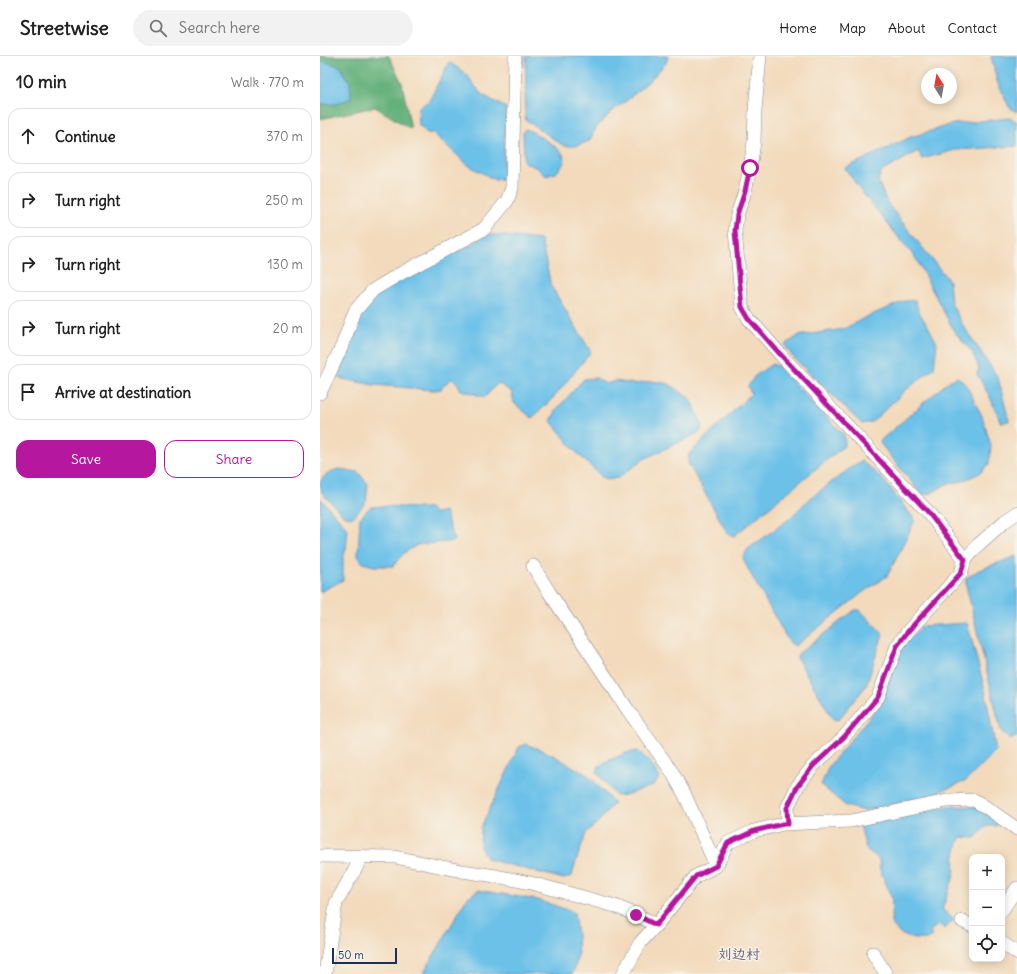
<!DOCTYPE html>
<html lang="en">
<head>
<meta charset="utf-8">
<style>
  :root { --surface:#fff; --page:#f2f2f2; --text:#222; --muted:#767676; --line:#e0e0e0; --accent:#b5179e }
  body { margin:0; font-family:Delius,"LXGW WenKai TC",sans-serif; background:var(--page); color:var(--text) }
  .controls { position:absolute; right:12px; bottom:12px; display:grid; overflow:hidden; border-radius:8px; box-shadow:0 2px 10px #0003 }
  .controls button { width:36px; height:36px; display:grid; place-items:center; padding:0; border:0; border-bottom:1px solid var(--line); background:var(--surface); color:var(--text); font:20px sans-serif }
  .compass { position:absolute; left:601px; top:12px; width:36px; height:36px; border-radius:50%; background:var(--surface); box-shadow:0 2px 10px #0003; rotate:349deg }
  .scale { position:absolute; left:12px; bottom:10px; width:65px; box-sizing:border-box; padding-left:4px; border:2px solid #1b2f5e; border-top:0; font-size:11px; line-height:14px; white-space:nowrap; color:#1b2f5e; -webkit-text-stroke:3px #f7f3e8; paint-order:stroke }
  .stop { position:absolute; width:12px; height:12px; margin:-9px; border:3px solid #b5179e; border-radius:50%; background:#fff }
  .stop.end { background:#b5179e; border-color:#fff; box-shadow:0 1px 4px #0008 }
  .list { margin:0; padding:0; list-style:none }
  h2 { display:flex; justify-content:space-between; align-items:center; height:52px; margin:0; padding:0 16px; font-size:17px }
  h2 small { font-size:13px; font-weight:400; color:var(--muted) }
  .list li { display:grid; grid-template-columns:26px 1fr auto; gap:12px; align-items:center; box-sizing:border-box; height:56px; margin:0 8px 8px; padding:0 8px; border:1px solid var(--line); border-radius:12px }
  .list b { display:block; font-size:15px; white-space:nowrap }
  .list em { font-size:13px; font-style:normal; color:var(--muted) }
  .actions { display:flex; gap:8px; padding:12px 16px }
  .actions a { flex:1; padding:9px 0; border:1px solid var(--accent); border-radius:12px; text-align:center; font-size:14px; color:var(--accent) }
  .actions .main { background:var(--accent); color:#fff }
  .icon { flex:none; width:22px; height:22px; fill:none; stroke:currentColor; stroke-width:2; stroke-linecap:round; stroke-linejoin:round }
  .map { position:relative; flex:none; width:697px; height:918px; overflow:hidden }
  header { display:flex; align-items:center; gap:24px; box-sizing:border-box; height:56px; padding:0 20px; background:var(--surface); border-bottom:1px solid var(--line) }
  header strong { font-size:19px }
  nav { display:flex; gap:22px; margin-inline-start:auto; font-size:14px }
  .search { width:280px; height:36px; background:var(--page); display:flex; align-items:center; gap:10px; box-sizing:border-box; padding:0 14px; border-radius:22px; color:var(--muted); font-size:15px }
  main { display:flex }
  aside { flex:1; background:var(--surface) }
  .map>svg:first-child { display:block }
</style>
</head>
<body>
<header>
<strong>Streetwise</strong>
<div class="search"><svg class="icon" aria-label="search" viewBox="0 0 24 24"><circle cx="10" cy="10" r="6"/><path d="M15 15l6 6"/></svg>Search here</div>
<nav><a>Home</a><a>Map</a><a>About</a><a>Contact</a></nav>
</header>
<main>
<aside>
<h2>10 min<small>Walk · 770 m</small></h2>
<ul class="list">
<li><svg class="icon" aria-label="ahead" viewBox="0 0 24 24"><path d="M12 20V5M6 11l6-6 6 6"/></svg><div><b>Continue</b></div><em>370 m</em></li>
<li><svg class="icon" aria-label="right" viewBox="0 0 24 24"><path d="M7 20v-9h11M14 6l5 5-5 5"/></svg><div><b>Turn right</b></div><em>250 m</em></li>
<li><svg class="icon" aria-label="right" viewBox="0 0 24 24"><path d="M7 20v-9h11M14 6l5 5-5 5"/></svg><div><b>Turn right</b></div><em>130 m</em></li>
<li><svg class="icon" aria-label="right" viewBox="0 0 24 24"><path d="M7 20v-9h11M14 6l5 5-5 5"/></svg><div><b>Turn right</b></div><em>20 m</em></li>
<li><svg class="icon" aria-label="arrive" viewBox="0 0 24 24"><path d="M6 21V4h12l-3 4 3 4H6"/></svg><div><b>Arrive at destination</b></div></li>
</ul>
<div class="actions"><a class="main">Save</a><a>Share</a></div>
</aside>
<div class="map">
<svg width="697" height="918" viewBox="0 0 697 918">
  <rect width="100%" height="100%" fill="#f7f3e8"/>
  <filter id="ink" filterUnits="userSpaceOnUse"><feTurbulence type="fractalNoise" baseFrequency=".025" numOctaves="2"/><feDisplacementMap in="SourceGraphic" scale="8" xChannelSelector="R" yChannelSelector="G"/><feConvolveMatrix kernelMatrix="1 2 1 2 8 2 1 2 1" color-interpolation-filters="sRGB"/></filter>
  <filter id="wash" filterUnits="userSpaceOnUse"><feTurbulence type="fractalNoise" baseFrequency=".012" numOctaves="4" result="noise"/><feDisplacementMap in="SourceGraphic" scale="16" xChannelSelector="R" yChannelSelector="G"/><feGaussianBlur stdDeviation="0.9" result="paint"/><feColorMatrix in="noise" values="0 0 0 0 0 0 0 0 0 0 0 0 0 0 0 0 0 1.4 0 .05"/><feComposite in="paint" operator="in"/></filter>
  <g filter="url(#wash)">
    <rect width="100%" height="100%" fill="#f3dabc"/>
    <path fill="#63b07a" stroke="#3f706c" d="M0 0H69L82 27 91 73 55 51 0 63V48H16L2 5 0 6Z"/>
    <path fill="#6cc1e9" stroke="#4478a4" d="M206 0H348L346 7 328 26 305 46 293 54 276 72 269 85 256 90H244L205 63Z
      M671 0H697V56L689 51 677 25Z
      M2 5 20 10 30 27 31 42 16 48H0V6Z
      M129 6 146 18 161 38 186 52 183 123 175 124 148 109 113 77H107L99 69 98 52 109 45Z
      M689 62 697 66V90L635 94 602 103 598 95 561 116 558 125 567 147 629 225 631 247 642 268 671 311 678 322 689 365 681 367 670 341 657 318 659 312 652 296 634 275 609 228 597 204 541 135 525 112 591 81 633 68Z
      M205 73C211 74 238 91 242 97 244 99 244 103 245 106L236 117 226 120 217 112 204 106 203 75Z
      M167 178 221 184 231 230 271 296 233 342 212 362 194 347 192 336 178 327 165 341 141 334 138 328 133 323 129 324 121 333 114 334 54 329 18 322 36 263 59 236 85 221 151 189Z
      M595 244 599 256 609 272 617 287 614 312 588 332 552 366 542 368 472 300 465 289 478 280 524 273 546 261 585 245Z
      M452 308 458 310 524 379 525 389 414 480 408 478 368 407 369 398 431 338 428 330 435 320Z
      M638 321 646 329 662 360 671 390 669 408 660 417 642 425 626 428 610 438H601L560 387 561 384 629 325Z
      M276 322 286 328 295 325 315 328 332 325 349 328 371 343 382 369 380 376 324 403 298 422 284 423 256 396 231 365 237 353 264 323Z
      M541 405 561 421 595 464 576 503 567 520 542 537 475 590 469 586 429 515 423 502 428 493 469 463 487 445 533 410Z
      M19 413 38 416 48 428 46 446 33 461 24 460 2 437 0 426C5 418 10 415 19 413Z
      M0 442 28 473 26 493 23 502V524L0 536Z
      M63 450 94 452H109L116 458 125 456 134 485 97 489 84 497 73 510H54L43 507 38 500 40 462 50 451Z
      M697 500V681L689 683 681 675 646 529V522L659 514Z
      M535 554H540L563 578 546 630 518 664 513 663 477 602 478 598Z
      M647 567 665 634 676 695 646 725 609 740 544 755 526 750 501 729 509 710 562 646 576 603 586 586 602 570Z
      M206 688 231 698 269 720 294 747 280 764 266 777 255 808 252 820 244 823 167 803 160 791 161 771 199 691Z
      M318 695 329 705 340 722 332 730 305 739 296 740 277 716 279 710 285 706 306 697Z
      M629 750 656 751 680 765 676 770H667L655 782 640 781 635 798 634 820 622 853 634 864 624 873 619 868 610 875 612 880 606 883H595L580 878 571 867 572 842 560 814 559 803 546 793 540 769Z
      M158 834 218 844 254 856C256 875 262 901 252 918H103L147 842Z"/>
  </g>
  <g filter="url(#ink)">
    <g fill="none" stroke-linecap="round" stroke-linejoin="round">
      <g stroke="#87848d" stroke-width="14">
        <path id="minor" d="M440 0 435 54 434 86 430 112 425 135 417 159 415 175 422 251 429 263 460 298 608 456 645 504
          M0 337 22 290 35 255 53 234 78 219 164 173 187 145 192 132 195 0
          M213 510 229 536 308 654 352 716 365 739 396 810
          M468 768 467 752 477 731 493 710 524 681 558 641 577 590 589 574 641 517 645 504 658 489 685 465 697 457
          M0 800 75 801 142 815 176 820 215 828 295 850 317 859 336 869
          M682 854 697 832
          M642 865 652 870
          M682 887 697 897
          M553 897 566 918
          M5 918 16 847 37 810 39 801
          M303 918 320 887 338 867 376 820 396 810 408 787 434 775 463 768 531 765 627 745 654 744 667 752 697 773"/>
      </g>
      <use href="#minor" stroke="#fff" stroke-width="13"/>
    </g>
  </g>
  <g fill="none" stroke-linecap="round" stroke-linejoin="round" filter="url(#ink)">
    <path stroke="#b5179e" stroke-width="5" d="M316 859 336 869 376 820 396 810 408 787 434 775 463 768H468L467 752 477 731 493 710 524 681 558 641 577 590 589 574 641 517 645 504 608 456 460 298 429 263 422 251 415 175 417 159 425 135 430 112"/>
  </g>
  <g text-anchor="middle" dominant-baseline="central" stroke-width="3" stroke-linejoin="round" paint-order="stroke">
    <g font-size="14" fill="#5e5c72" stroke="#f7f3e8">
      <text x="419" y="898">刘边村</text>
    </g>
  </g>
</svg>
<div class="controls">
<button>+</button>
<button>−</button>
<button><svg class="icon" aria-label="locate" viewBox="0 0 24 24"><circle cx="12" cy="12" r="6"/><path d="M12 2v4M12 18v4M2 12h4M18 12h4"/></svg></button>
</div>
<svg class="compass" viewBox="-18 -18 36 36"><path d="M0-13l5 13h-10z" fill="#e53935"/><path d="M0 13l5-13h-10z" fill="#767676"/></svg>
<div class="scale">50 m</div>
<div class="stop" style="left:430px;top:112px"></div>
<div class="stop end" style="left:316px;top:859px"></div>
</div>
</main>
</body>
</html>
